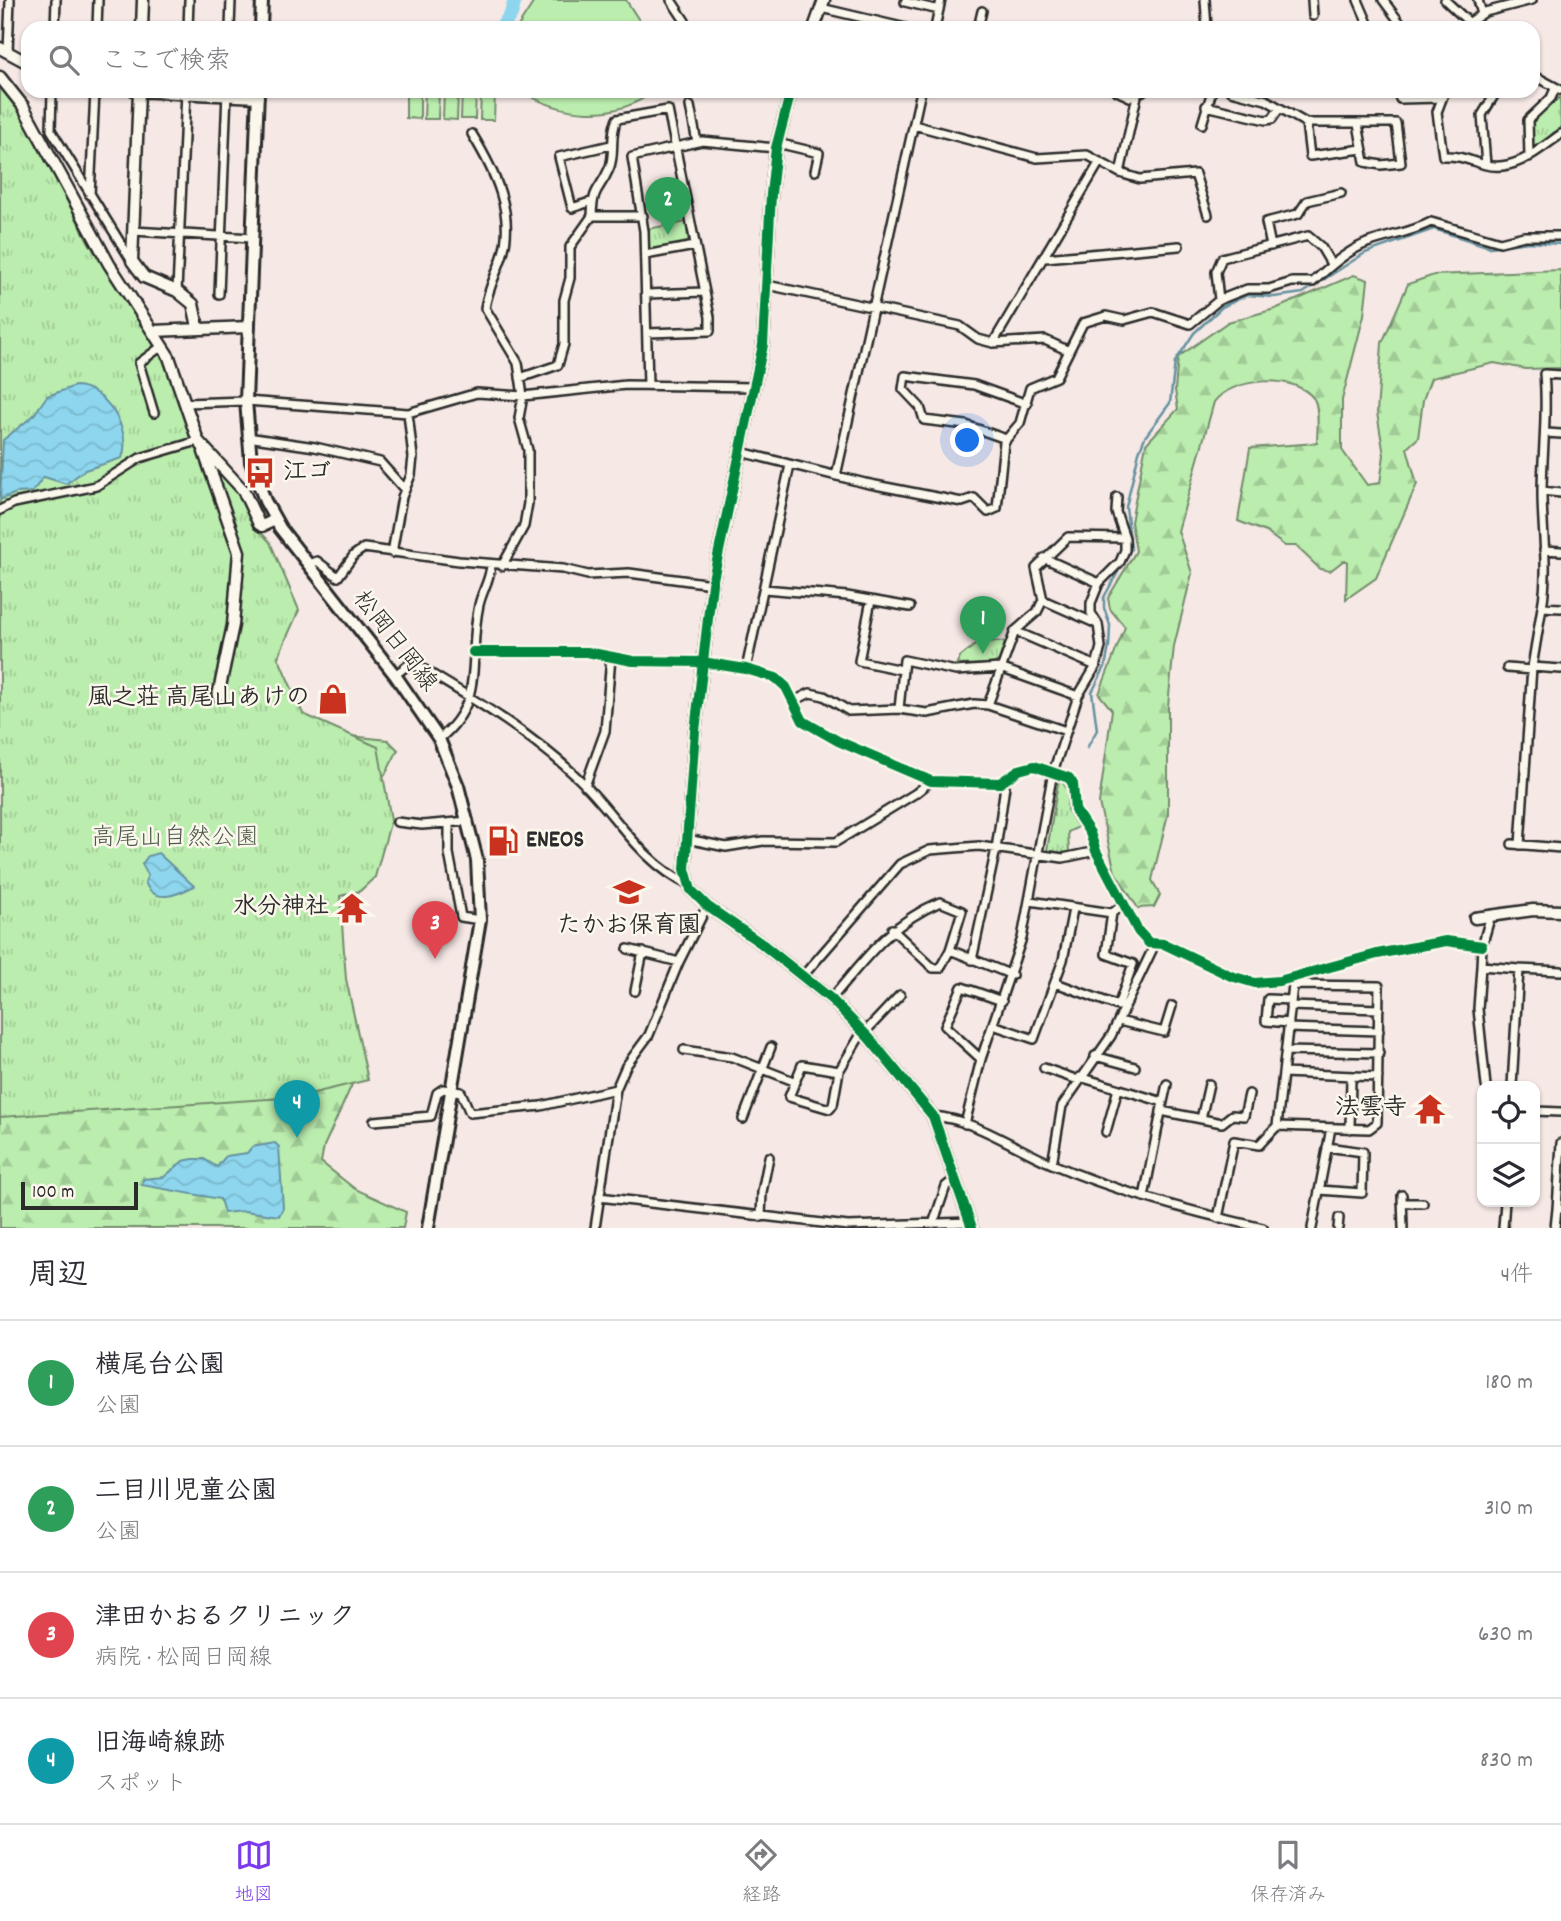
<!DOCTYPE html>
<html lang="ja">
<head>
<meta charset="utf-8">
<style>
  :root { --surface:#fff; --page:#f7f7f7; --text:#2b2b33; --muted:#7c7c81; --line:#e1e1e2; --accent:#7c3aed }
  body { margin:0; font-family:Dekko,"Klee One",sans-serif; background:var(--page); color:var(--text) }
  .controls { position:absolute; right:21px; bottom:21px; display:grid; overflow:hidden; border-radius:14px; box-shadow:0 2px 5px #0004 }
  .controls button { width:63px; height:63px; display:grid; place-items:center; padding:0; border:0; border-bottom:2px solid var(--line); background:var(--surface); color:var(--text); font:35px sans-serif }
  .scale { position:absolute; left:21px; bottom:18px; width:117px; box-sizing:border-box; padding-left:7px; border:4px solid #2b2b2b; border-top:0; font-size:19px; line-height:24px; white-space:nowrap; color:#2b2b2b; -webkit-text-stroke:5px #fbf7ec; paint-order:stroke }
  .you { position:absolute; left:968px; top:441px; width:24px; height:24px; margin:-18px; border:5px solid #fff; border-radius:50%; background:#1a73e8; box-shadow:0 0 0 10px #1a73e833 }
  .badge { display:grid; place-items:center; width:46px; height:46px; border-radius:50%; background:var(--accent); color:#fff; font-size:23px; font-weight:700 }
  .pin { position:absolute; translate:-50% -58px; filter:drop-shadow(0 2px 4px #0008) }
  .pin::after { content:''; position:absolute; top:37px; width:24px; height:21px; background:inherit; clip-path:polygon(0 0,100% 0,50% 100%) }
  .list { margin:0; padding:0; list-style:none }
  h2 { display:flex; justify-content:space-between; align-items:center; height:91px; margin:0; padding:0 28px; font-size:30px }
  h2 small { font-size:23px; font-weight:400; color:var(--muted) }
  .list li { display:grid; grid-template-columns:46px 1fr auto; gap:21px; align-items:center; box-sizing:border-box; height:126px; padding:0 28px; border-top:2px solid var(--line) }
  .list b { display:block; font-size:26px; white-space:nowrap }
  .list p { margin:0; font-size:23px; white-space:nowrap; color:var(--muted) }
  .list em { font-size:23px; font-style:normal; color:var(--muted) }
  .icon { flex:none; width:38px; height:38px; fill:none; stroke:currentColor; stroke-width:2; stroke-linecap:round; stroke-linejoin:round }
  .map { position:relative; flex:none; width:1561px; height:1228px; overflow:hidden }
  .search { position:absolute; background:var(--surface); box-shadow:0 2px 5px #0004; left:21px; right:21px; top:21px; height:77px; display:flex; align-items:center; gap:18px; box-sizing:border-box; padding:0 24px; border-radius:21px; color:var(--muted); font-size:26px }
  .sheet { height:595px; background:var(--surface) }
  nav { display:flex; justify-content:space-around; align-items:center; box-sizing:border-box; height:98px; border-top:2px solid var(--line); background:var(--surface); font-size:19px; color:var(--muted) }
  nav a { display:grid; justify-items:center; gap:4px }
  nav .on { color:var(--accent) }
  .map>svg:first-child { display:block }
</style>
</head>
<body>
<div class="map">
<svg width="1561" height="1228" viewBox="0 0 1561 1228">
  <defs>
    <pattern id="forest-firs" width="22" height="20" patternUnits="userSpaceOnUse" patternTransform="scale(1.75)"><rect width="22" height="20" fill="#bbedae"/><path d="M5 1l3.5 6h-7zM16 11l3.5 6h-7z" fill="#a1cb96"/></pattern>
    <pattern id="park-tufts" width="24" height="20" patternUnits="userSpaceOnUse" patternTransform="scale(1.75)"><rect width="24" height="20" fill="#bbedae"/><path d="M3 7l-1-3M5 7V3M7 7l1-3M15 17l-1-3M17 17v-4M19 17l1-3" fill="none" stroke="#a1cb96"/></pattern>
    <pattern id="water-waves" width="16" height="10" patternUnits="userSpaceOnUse" patternTransform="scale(1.75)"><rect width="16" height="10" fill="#8dd6ee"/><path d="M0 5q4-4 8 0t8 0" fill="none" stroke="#7ab8cc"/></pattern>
  </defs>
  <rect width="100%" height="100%" fill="#f5e8e5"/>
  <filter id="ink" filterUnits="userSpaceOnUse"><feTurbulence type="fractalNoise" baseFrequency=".0143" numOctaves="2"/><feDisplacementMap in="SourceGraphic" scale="14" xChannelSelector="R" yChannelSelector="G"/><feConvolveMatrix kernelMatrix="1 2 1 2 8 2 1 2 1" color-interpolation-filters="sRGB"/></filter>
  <g filter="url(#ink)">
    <path fill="#bbedae" stroke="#738c6c" stroke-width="2" d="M535 0H626L644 28H517Z
      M406 91H420V119L406 118Z
      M425 91H439L438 119H424Z
      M444 91 458 92 457 120 443 119Z
      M462 91H476L475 119H461Z
      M521 91H654C614 122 562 116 521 91Z
      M481 92H495L494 120H480Z"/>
    <path fill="url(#forest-firs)" stroke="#738c6c" stroke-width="2" d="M1561 270V368L1526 369 1494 363 1431 378 1423 400 1418 438 1407 448 1417 484 1376 578 1346 599 1347 561H1343L1330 571 1320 569 1296 546H1285L1266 532 1238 521 1250 448 1317 443C1317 432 1320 409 1314 399 1295 372 1231 378 1214 402L1178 531 1192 573 1174 646 1168 706V814L1152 880 1160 895 1154 907 1138 908 1115 872 1099 803 1112 710 1099 694 1125 627 1110 609 1108 598 1136 551 1131 522 1146 444 1178 409 1175 390 1178 357 1228 322 1275 309 1354 275 1368 280 1364 315 1342 400V450L1367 485 1380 483 1384 455 1377 413 1382 343 1408 284 1434 275Z
      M0 530 14 588 341 735 388 740 398 750 385 775 372 789 333 947 360 1067 324 1146 321 1162 355 1189 406 1212 403 1228H0Z"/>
    <path fill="url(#park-tufts)" stroke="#738c6c" stroke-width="2" d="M0 86 18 105 89 243 161 352 191 436 214 468 241 494 252 523 270 542 299 610 278 657 303 714 378 747 391 820 375 877 360 891 340 896 346 979 368 1080 297 1097 0 1117Z
      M1560 97 1561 130 1536 149 1532 148 1531 121Z
      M686 222 689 244 648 250 647 229Z
      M980 641 1005 642 999 660 993 664 956 665 960 657Z
      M1062 781 1068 791 1067 810 1078 827 1068 832 1069 853 1047 851 1058 783Z"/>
    <path fill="url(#water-waves)" stroke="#6692a0" stroke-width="2" d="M75 386C105 386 133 431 122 458L85 470 66 484 44 477 32 492 16 493 0 500 3 440 33 416 47 396Z
      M158 853 194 886C177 895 154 905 145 882L148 875 142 864 148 856Z
      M275 1143 279 1147 283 1208 279 1216 244 1211 224 1213 220 1199 142 1185 143 1179 164 1177 183 1161 193 1159H204L217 1167 226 1156 247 1153 252 1147Z"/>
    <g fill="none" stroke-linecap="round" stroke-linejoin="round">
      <path stroke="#6692a0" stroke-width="2.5" d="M1087 748 1097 730 1092 692 1105 667 1109 647 1110 625 1104 608V597L1131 549 1126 507 1139 452 1145 437 1170 403 1175 362 1194 333 1222 307 1247 295 1274 297 1303 293 1365 253 1434 229 1490 247 1529 242 1561 244"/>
      <path stroke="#8dd6ee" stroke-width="14" d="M501 28 511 14 515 0"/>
      <g stroke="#2b2b2b" stroke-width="12">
        <path id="minor" d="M671 0 685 21
          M1205 0 1207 28
          M1312 0 1313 16
          M1358 0 1370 28
          M1383 0 1404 28
          M1445 0 1475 28
          M1478 0 1482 14
          M905 2 939 10
          M821 8 906 28
          M1470 22 1485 12 1532 0
          M55 28 56 0
          M97 28 98 0
          M188 28 189 0
          M230 28 231 0
          M935 28 941 0
          M978 28 982 11
          M8 52 10 0
          M1533 75 1561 90
          M52 91 51 130 131 260
          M1117 91 1130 97 1143 91
          M1231 91 1266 100 1306 123H1396L1401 163 1381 165 1365 162 1358 124
          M1397 91 1400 99 1440 98
          M1445 91 1437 112 1443 156C1460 155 1470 161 1486 165 1515 172 1540 149 1561 134
          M690 106 696 137
          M1206 106 1266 120 1272 119 1279 109
          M1306 123 1310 156 1362 149
          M1202 124 1212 91
          M914 125 1037 158 1087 155 1120 173 1137 96
          M472 134C494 170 516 214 502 257 496 275 488 289 485 308L518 363 523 396 519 418 528 450V503L524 526 502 566
          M777 143 819 153 815 171
          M1529 157 1528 120 1551 98 1555 89
          M1486 165 1482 115 1497 91
          M1120 173 1140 179 1195 174 1208 215
          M90 195 95 91
          M593 201 572 208 559 157 611 145
          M592 216C593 186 599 192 609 169 616 154 609 136 617 119L668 110 710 317V331L647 333
          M133 231 252 238
          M1271 246 1266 222 1298 214 1307 201 1341 193
          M645 255 695 246
          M1045 258 1179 246
          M767 285 960 326 978 339 993 343 1045 340 1069 351
          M177 291 186 92
          M219 294 227 92
          M646 294 705 292
          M1219 300 1216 272 1222 258 1308 236 1321 247 1331 264
          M993 343 1099 163
          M1561 375 1544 374C1548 415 1542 453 1542 493 1542 531 1549 569 1542 607L1561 608
          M520 378 558 365 564 344V300L570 278V247L592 216H643
          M648 385 644 231 632 157 702 141 776 148
          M185 403 246 401 408 413 477 393 523 396 626 385 754 387
          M154 413 139 363 162 346
          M1547 433 1561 434
          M247 437 315 447 380 462 405 490
          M1006 439 966 425 924 420 920 407 903 389 905 376 974 385 1027 404
          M741 452 865 483 962 502 974 498 988 512 997 508 1004 442 1020 423 1030 388 1056 377 1083 323 1106 316 1124 320 1153 312 1190 324 1219 300 1247 289H1269L1292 282H1313C1329 267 1347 251 1367 243 1389 235 1410 233 1431 222L1500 242 1524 236H1561
          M836 476 921 91
          M1542 491 1561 493
          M0 510 14 503 96 486 140 458 198 441
          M1544 550 1561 551
          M392 553 402 497 411 475 413 457 408 413
          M1044 558 1099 583
          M308 565 317 561 338 577 354 555 364 548 459 561 563 569 588 575 629 573 712 584
          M764 589 847 596 910 607
          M871 600 859 661 902 670
          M1043 600 1097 624
          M1015 631 1096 666
          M473 652H587L633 661 702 662 746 669 776 678 786 687 803 721 838 741 931 781 1000 783 1019 770 1034 766 1069 778 1073 784 1075 810 1090 833 1096 851 1138 931 1149 943 1164 944 1231 976 1255 983 1279 981 1377 954 1446 941 1482 946
          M1532 667 1561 669
          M1507 668 1532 670
          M746 669 790 465
          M395 675 408 665 420 667C475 700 531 733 578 778 616 814 640 862 689 885
          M794 701 810 693 824 696 849 711 899 709 927 713 974 704 988 705 1066 731
          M988 705 1015 631 1037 612 1043 600 1036 568 1068 537 1125 538 1116 512 1117 497
          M899 709 904 660 956 671 1000 668 1078 696
          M439 739C487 701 467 658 479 605 482 591 491 578 491 564
          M585 786 605 731 611 657
          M397 822 422 825 469 821
          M449 824V853L461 917 480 920
          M687 839 726 847 763 841 836 842 916 793 931 781
          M1512 844 1561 848
          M1520 845 1532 667 1542 607
          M1030 901 1112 913 1124 904
          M1491 915 1482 946 1481 966 1519 969
          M628 949 679 962
          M950 950 1012 975
          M972 960 996 849 1006 779
          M1481 966 1478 1009 1486 1086
          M802 977 900 864 930 850 979 846 1063 858 1096 851
          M1056 983 1118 1006 1133 964 1106 954 1112 913
          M635 991 643 952
          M831 999C866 958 889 924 940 902L962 911 950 950 940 968H933L892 929
          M1290 1006 1379 1009
          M1119 1021 1164 1032 1172 1006
          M1289 1023 1266 1021 1268 999 1291 1000
          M993 1025 1034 1039 1063 960 1073 909
          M1288 1028 1379 1031
          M864 1033 900 995
          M684 1050 732 1057 796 1082
          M1286 1051 1379 1053
          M1095 1056 1135 1067
          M981 1059 945 1026 962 987 1002 1001
          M1044 1068 1078 1080
          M839 1071 802 1065 789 1097 830 1109 833 1105 839 1071 863 1031
          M1283 1073 1378 1077
          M1080 1077 1163 1102 1144 1197
          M1512 1086 1519 969 1561 971
          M1163 1102 1167 1084
          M1161 1111 1222 1123 1232 1115 1244 1116 1249 1094
          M1535 1111 1561 1112
          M933 1116C974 1119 1014 1148 1052 1164 1120 1193 1192 1212 1263 1228
          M743 1119 771 1047
          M1201 1119 1209 1084
          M374 1121 431 1116 437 1093 443 1089 461 1092 470 1113 541 1106 616 1089
          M965 1124 981 1059 1022 938 1053 772 1078 696 1096 666 1101 647 1098 624 1091 613V603L1099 583 1120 562 1125 550V538
          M1350 1129 1351 1076
          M1106 1132 1118 1089
          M1052 1164 1062 1106 1111 1036 1155 944
          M1319 1190 1362 1193 1363 1152 1327 1147
          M1402 1195 1403 1228
          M599 1197 848 1226 970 1222
          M1402 1203H1423
          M1557 1209 1561 1143
          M761 1217 762 1192 769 1157
          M1218 1218 1234 1141 1259 1145 1277 1126 1293 985 1379 986 1377 1123 1369 1129 1277 1126
          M933 1224 946 1186 955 1179
          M595 1228 616 1089 626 1066 649 1035 679 962 707 906
          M1312 1228 1331 1128
          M1338 1228 1339 1218
          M1503 1228 1505 1202
          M1555 1228 1557 1209H1560"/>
      </g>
      <g stroke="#2b2b2b" stroke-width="15">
        <path id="tertiary" d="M142 28 143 0
          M814 28 824 0
          M0 48 28 63
          M0 77 23 106 109 264 169 357 198 441 243 490 259 524 262 526 275 520
          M135 91 258 97
          M139 91 132 261 144 277 177 291 193 304 198 327
          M791 91 776 148 771 194 763 345 712 584 695 731 685 869 691 890 707 906 762 944 831 999 869 1038 933 1116 972 1228
          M153 331 249 327
          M204 452 239 552 233 625 218 696
          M1475 918 1533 910 1561 911"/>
      </g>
      <g stroke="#2b2b2b" stroke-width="16">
        <path id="secondary" d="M261 28 262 0
          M258 91 246 401 251 462 265 501 280 528 395 675 439 739 458 786 477 860 480 920 428 1228"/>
      </g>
      <use href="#minor" stroke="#fbf7ec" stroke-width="7"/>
      <use href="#tertiary" stroke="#fbf7ec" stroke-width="10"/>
      <use href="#secondary" stroke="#fbf7ec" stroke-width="10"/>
      <g stroke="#fbf7ec" stroke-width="15">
        <path id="cycleway" d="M791 91 776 148 771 194 763 345 712 584 695 731 685 869 691 890 707 906 762 944 831 999 869 1038 933 1116 972 1228
          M473 652H587L633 661 702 662 746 669 776 678 786 687 803 721 838 741 931 781 1000 783 1019 770 1034 766 1069 778 1073 784 1075 810 1090 833 1096 851 1138 931 1149 943 1164 944 1231 976 1255 983 1279 981 1377 954 1446 941 1482 946"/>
      </g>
      <use href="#cycleway" stroke="#00873e" stroke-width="10"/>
    </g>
  </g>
  <defs>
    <g id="bus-bare" transform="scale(2.415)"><path d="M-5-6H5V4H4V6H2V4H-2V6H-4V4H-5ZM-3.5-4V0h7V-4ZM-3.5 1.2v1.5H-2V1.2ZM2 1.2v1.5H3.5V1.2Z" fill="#c8321e" stroke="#fbf7ec" stroke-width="2.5" paint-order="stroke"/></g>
    <g id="shop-bare" transform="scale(2.415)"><path d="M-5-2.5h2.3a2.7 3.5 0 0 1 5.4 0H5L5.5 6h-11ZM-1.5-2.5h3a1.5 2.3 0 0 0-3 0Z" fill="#c8321e" stroke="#fbf7ec" stroke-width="2.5" paint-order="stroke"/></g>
    <g id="fuel-bare" transform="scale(2.415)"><path d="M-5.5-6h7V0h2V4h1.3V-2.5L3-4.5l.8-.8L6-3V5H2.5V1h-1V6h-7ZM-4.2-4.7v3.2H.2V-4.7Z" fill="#c8321e" stroke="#fbf7ec" stroke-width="2.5" paint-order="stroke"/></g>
    <g id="school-bare" transform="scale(2.415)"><path d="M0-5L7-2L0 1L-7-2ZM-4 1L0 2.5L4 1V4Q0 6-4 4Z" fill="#c8321e" stroke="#fbf7ec" stroke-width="2.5" paint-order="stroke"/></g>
    <g id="temple-bare" transform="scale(2.415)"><path d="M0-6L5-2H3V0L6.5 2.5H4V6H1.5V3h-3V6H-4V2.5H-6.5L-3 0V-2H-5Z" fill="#c8321e" stroke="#fbf7ec" stroke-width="2.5" paint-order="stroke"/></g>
  </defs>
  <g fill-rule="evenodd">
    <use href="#bus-bare" x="260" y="473"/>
    <use href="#shop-bare" x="333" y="699"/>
    <use href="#fuel-bare" x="503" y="841"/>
    <use href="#school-bare" x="629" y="892"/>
    <use href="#temple-bare" x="352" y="908"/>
    <use href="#temple-bare" x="1430" y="1109"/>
  </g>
  <g text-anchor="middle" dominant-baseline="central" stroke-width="5" stroke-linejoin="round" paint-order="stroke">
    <g font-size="24" font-weight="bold" fill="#2b2b2b" stroke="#fbf7ec" text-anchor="end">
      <text x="283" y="473" text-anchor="start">江ゴ</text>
      <text x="310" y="699">風之荘 高尾山あけの</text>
      <text x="526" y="841" text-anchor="start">ENEOS</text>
      <text x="329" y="908">水分神社</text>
      <text x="629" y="927" text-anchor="middle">たかお保育園</text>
      <text x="1407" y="1109">法雲寺</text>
    </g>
    <g font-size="24" fill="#2b2b2b" stroke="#fbf7ec">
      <text transform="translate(394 642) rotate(52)">松岡日岡線</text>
    </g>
    <g font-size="24" fill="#4f5c4c" stroke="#fbf7ec">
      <text x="175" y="839">高尾山自然公園</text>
    </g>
  </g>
</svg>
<div class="controls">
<button><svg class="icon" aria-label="locate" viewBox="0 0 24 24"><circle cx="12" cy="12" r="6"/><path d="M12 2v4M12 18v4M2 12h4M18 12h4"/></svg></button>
<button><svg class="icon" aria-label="layers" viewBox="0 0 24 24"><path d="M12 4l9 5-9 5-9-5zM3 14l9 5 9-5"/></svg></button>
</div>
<div class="scale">100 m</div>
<div class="you"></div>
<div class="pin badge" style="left:983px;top:654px;background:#2e9e5b">1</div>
<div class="pin badge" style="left:668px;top:235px;background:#2e9e5b">2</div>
<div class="pin badge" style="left:435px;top:959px;background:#e0444e">3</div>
<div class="pin badge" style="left:297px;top:1138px;background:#0f9aa8">4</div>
<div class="search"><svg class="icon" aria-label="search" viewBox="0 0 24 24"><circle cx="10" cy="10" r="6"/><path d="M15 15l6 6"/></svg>ここで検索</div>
</div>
<section class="sheet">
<h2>周辺<small>4件</small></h2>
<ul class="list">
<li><span class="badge" style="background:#2e9e5b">1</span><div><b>横尾台公園</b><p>公園</p></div><em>180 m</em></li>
<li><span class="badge" style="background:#2e9e5b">2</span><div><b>二目川児童公園</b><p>公園</p></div><em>310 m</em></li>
<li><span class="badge" style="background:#e0444e">3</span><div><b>津田かおるクリニック</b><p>病院 · 松岡日岡線</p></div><em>630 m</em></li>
<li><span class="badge" style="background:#0f9aa8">4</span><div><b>旧海崎線跡</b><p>スポット</p></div><em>830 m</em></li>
</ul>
</section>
<nav>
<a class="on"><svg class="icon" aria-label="map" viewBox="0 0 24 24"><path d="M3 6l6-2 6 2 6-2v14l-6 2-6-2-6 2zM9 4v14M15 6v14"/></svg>地図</a>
<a><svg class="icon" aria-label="directions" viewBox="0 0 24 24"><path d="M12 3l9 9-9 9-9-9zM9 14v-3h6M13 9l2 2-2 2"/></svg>経路</a>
<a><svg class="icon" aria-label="saved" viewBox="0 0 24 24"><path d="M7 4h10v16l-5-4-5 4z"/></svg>保存済み</a>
</nav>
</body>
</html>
